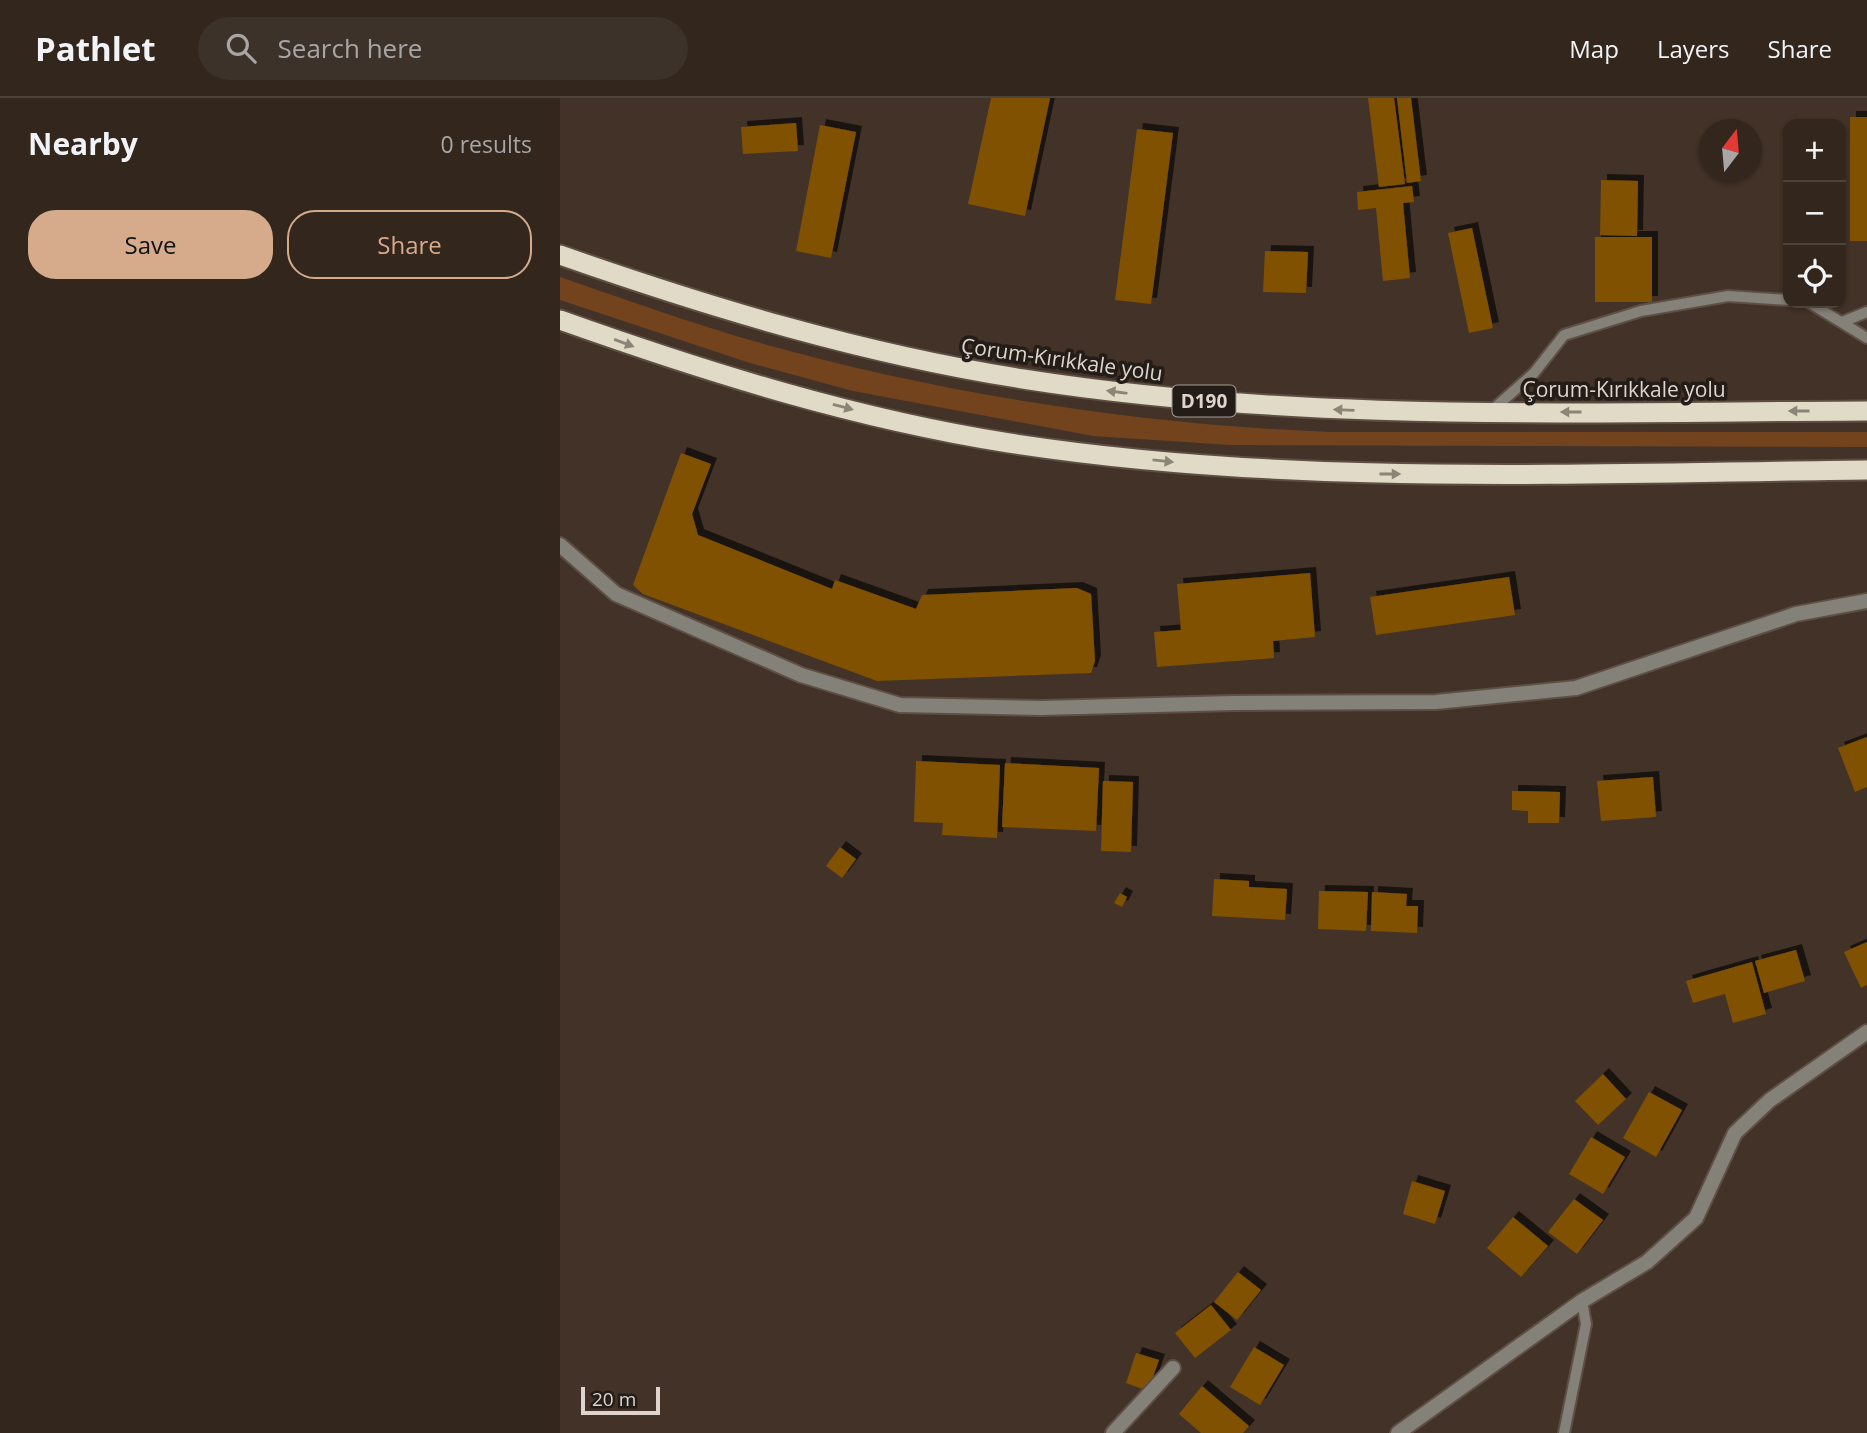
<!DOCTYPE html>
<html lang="en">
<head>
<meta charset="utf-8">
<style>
  :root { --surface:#32261d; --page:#3d322a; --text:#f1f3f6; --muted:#a8a5a4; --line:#4d433b; --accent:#d6ab8b }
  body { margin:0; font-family:"Open Sans",sans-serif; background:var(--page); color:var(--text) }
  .controls { position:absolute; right:21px; top:21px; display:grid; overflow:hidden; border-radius:14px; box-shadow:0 2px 5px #0004 }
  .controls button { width:63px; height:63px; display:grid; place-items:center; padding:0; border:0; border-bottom:2px solid var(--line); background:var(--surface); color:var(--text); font:35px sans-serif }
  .compass { position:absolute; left:1139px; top:21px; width:63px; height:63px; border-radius:50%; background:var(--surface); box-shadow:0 2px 5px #0004; rotate:16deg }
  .scale { position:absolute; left:21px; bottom:18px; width:79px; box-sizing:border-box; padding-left:7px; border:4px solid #ded4cd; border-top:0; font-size:19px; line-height:24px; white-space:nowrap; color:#ded4cd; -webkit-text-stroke:5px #231c17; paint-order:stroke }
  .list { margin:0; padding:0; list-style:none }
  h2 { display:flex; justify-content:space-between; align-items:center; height:91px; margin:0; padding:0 28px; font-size:30px }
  h2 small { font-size:23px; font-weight:400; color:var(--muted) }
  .actions { display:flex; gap:14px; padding:21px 28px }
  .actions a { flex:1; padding:16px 0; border:2px solid var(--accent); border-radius:28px; text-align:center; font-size:24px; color:var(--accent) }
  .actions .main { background:var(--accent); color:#111 }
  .icon { flex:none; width:38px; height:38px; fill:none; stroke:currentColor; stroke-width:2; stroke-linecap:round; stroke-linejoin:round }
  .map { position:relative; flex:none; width:1307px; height:1335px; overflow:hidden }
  header { display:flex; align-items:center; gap:42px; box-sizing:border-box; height:98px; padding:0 35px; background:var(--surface); border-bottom:2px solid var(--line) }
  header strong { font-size:33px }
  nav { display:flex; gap:38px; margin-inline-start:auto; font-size:24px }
  .search { width:490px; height:63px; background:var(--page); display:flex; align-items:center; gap:18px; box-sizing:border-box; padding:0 24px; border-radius:38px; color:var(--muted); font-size:26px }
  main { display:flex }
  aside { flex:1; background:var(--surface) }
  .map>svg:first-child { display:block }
</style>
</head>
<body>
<header>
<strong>Pathlet</strong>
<div class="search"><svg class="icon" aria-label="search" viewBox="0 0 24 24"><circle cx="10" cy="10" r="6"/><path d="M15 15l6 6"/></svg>Search here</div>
<nav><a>Map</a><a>Layers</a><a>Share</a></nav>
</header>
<main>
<aside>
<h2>Nearby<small>0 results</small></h2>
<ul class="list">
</ul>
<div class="actions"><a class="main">Save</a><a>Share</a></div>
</aside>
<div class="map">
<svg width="1307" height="1335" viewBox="0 0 1307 1335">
  <defs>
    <filter id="shadow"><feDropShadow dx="6" dy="-6" stdDeviation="0" flood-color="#0009"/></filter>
  </defs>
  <rect width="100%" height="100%" fill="#423227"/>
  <path fill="#73431d" d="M0 179C58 199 117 220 176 238 368 294 570 326 771 334H1307V349L670 347 533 338 293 293 190 265 0 202Z"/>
  <path fill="#805101" filter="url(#shadow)" d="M431 0H490L465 118 408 106Z
    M808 0H834L845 86 819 89Z
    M837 0H851L861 83 847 85Z
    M1290 19H1307V143H1290Z
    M236 25 238 53 183 56 181 29Z
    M260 27 296 34 271 160 236 153Z
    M577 31 613 35 591 206 555 202Z
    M1041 82 1078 83 1077 138 1040 137Z
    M852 88 854 104 843 105 850 180 823 183 816 110 798 112 797 94Z
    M912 130 933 230 909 235 888 135Z
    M1035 139H1092V204H1035Z
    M705 153 748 154 746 195 703 194Z
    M121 355 151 366 132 416 138 437 272 491 275 482 356 511 362 497 517 490 531 496 535 563 531 575 317 583 83 496 73 487Z
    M750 475 755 539 713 543 714 560 597 569 594 534 621 532 617 486Z
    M949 479 955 517 816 537 810 499Z
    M1307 639V689L1295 694 1278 650Z
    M356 663 440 667 437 740 382 737 383 725 354 724Z
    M445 665 539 670 536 733 442 729Z
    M1093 679 1096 719 1041 723 1037 683Z
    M543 683 573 684 571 754 541 753Z
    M952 693 1000 694 999 725H968V713L952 712Z
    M280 749 296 761 282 780 266 768Z
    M654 781 689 783V789L727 791 725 822 652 818Z
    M759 793 808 794 806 833 758 831Z
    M812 794 847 796 846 808H858L857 835 811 833Z
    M560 795 567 799 562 809 554 805Z
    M1307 844V887L1301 890 1284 854Z
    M1236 852 1245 883 1204 895 1195 863Z
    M1192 864 1206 916 1173 925 1165 896 1133 905 1126 883Z
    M1043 976 1066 1001 1038 1027 1015 1003Z
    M1089 994 1122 1012 1096 1059 1063 1040Z
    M1031 1039 1065 1059 1043 1096 1009 1076Z
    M852 1083 885 1093 875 1126 843 1116Z
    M1014 1101 1043 1122 1017 1156 988 1134Z
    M953 1119 988 1148 961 1179 927 1150Z
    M678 1174 701 1192 677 1222 654 1204Z
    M651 1207 671 1232 635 1260 615 1235Z
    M694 1249 724 1267 700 1307 670 1289Z
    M576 1255 599 1262 588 1293 566 1285Z
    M642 1288 689 1328 683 1335H641L619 1316Z"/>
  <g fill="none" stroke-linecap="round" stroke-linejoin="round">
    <g stroke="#5e4f45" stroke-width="14">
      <path id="service" d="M1250 205 1307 240
        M1282 224 1307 214
        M930 314 974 275 1004 237 1081 213 1168 198 1228 202
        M1004 1335 1026 1226 1022 1203"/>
    </g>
    <g stroke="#5e4f45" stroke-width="18">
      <path id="minor" d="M0 447 56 496 241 577 340 607 481 610 673 605 876 604 1016 590 1236 516 1307 503
        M553 1335 613 1270
        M838 1335 1022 1203 1087 1164 1136 1120 1175 1035 1210 1002 1307 934"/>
    </g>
    <g stroke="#5e4f45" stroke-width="23">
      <path id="trunk" d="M0 157C151 210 304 256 463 281 742 325 1025 314 1307 313
        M0 222C146 274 296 321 449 345 733 389 1021 375 1307 372"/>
    </g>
    <use href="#service" stroke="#848178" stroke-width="10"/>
    <use href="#minor" stroke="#848178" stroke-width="14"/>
    <use href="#trunk" stroke="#e1dac6" stroke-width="19"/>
  </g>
  <defs><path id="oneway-solid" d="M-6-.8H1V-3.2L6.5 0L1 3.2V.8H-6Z" transform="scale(1.75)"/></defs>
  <g fill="#8c8477">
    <use href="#oneway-solid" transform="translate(64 245) rotate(20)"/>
    <use href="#oneway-solid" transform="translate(557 294) rotate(-172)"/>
    <use href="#oneway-solid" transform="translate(283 309) rotate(15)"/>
    <use href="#oneway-solid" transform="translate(784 312) rotate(-178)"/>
    <use href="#oneway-solid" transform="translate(1239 313) rotate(180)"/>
    <use href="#oneway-solid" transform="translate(1011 314) rotate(180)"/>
    <use href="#oneway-solid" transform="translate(603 363) rotate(6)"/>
    <use href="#oneway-solid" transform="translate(830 376)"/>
  </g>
  <g text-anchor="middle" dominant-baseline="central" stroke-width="7" stroke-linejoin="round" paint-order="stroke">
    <rect fill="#231c17" stroke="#a69d96" stroke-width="2" x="612.5" y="287.5" width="63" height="31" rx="5"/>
    <g font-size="19" font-weight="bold" fill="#ded4cd">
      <text x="644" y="303">D190</text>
    </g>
    <g font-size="21" fill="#ded4cd" stroke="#231c17">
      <text transform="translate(502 261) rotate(8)">Çorum-Kırıkkale yolu</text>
      <text x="1064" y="291">Çorum-Kırıkkale yolu</text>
    </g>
  </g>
</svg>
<div class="controls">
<button>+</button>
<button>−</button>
<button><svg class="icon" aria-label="locate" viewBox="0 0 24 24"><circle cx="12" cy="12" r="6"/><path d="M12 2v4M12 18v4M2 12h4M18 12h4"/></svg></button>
</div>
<svg class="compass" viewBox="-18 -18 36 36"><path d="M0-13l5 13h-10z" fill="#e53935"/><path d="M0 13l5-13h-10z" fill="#a8a5a4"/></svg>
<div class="scale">20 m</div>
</div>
</main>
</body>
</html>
